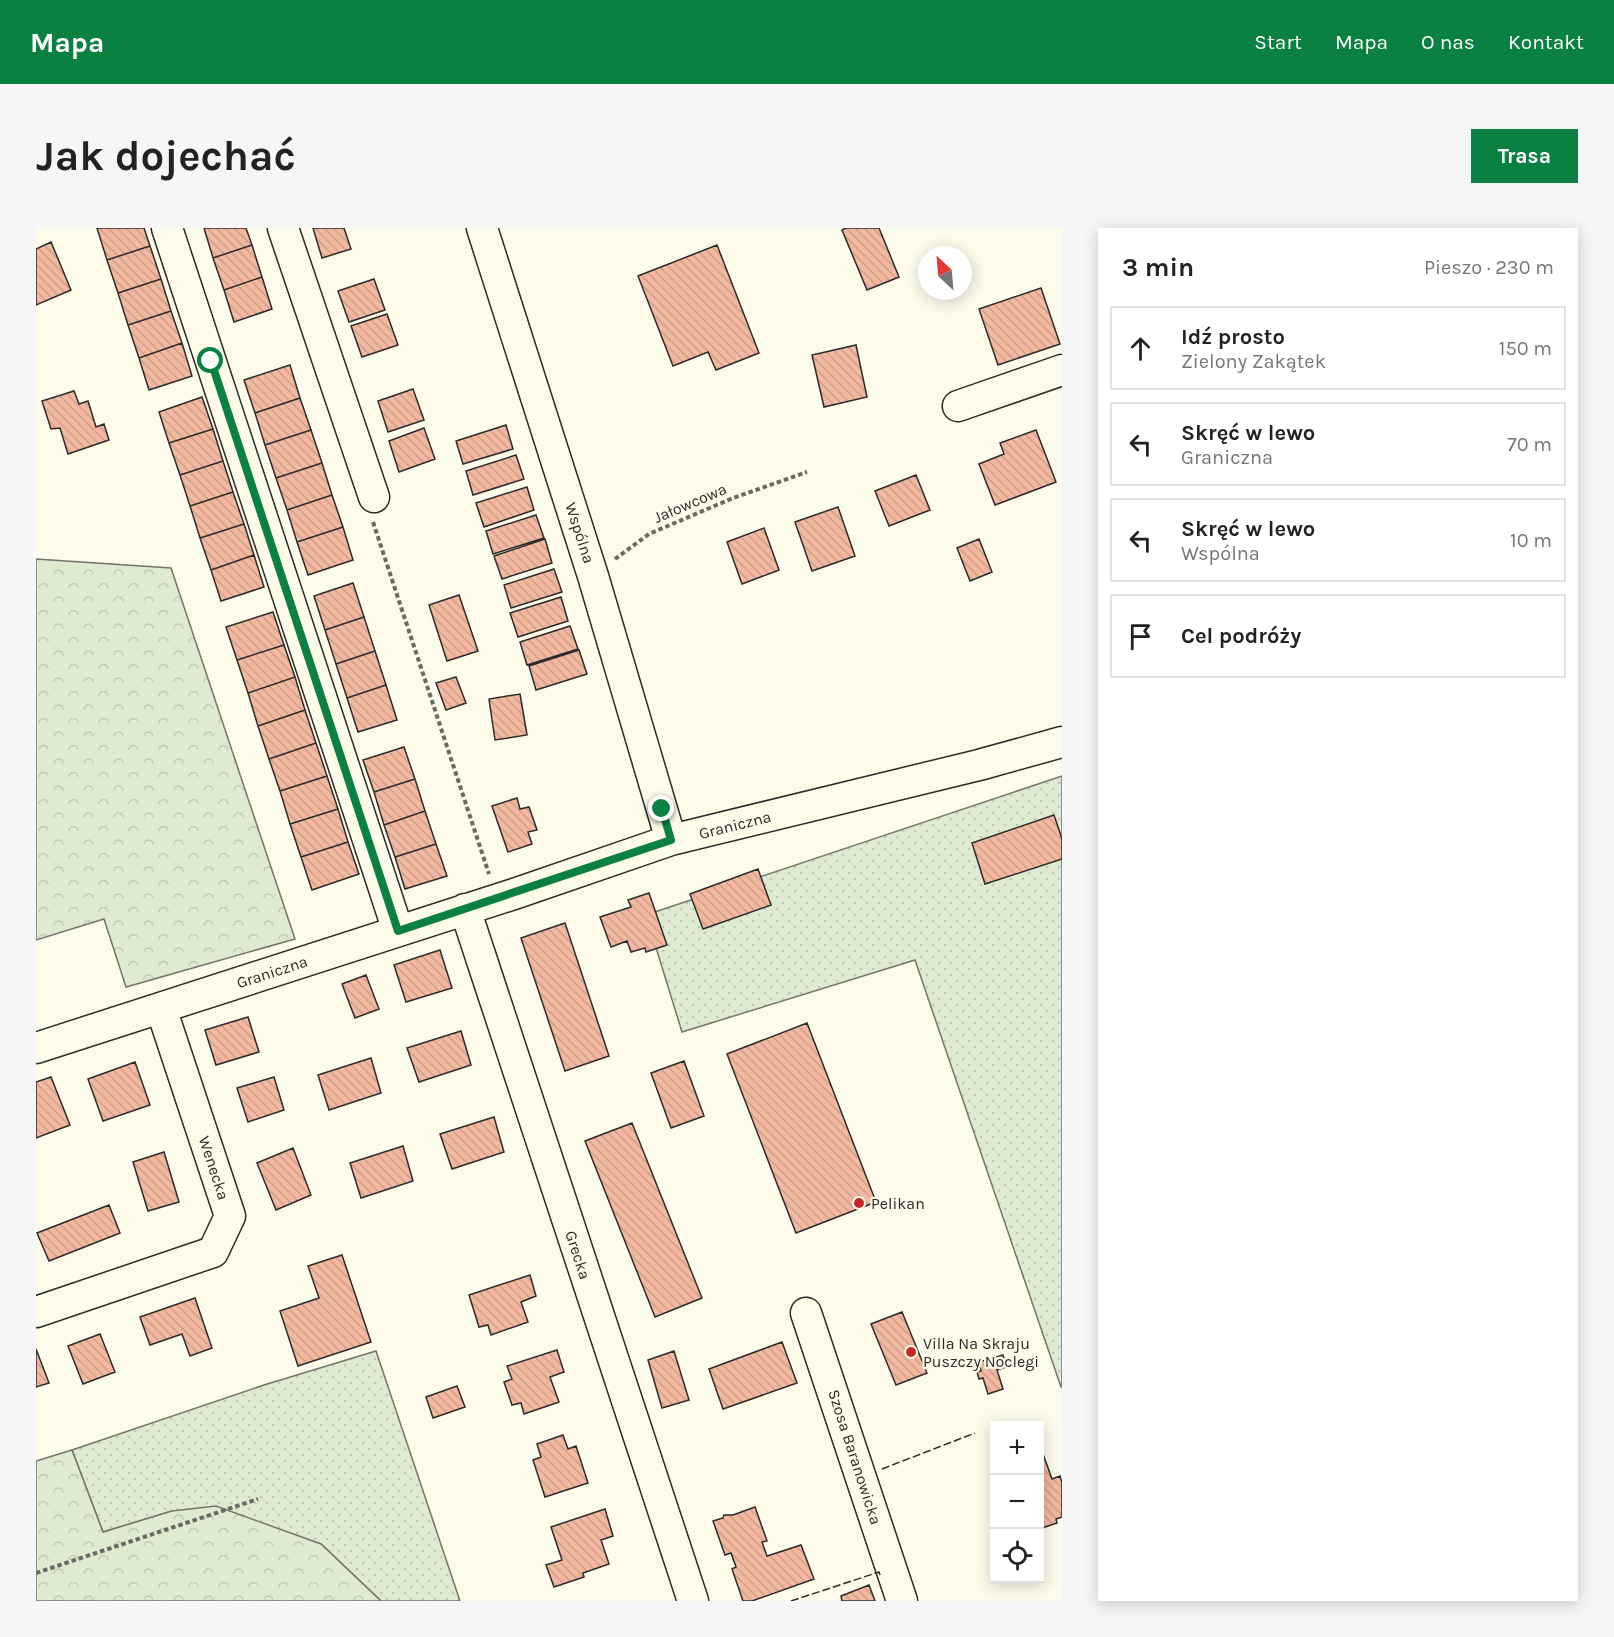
<!DOCTYPE html>
<html lang="pl">
<head>
<meta charset="utf-8">
<style>
  :root { --surface:#fff; --page:#f6f6f6; --text:#222; --muted:#767676; --line:#e0e0e0; --accent:#0b8043 }
  body { margin:0; font-family:Karla,sans-serif; background:var(--page); color:var(--text) }
  .controls { position:absolute; right:18px; bottom:18px; display:grid; overflow:hidden; border-radius:0px; box-shadow:0 3px 15px #0003 }
  .controls button { width:54px; height:54px; display:grid; place-items:center; padding:0; border:0; border-bottom:2px solid var(--line); background:var(--surface); color:var(--text); font:30px sans-serif }
  .compass { position:absolute; left:882px; top:18px; width:54px; height:54px; border-radius:50%; background:var(--surface); box-shadow:0 3px 15px #0003; rotate:334deg }
  .stop { position:absolute; width:18px; height:18px; margin:-14px; border:4px solid #0b8043; border-radius:50%; background:#fff }
  .stop.end { background:#0b8043; border-color:#fff; box-shadow:0 2px 6px #0008 }
  .list { margin:0; padding:0; list-style:none }
  h2 { display:flex; justify-content:space-between; align-items:center; height:78px; margin:0; padding:0 24px; font-size:26px }
  h2 small { font-size:20px; font-weight:400; color:var(--muted) }
  .list li { display:grid; grid-template-columns:39px 1fr auto; gap:18px; align-items:center; box-sizing:border-box; height:84px; margin:0 12px 12px; padding:0 12px; border:2px solid var(--line); border-radius:0px }
  .list b { display:block; font-size:22px; white-space:nowrap }
  .list p { margin:0; font-size:20px; white-space:nowrap; color:var(--muted) }
  .list em { font-size:20px; font-style:normal; color:var(--muted) }
  .icon { flex:none; width:33px; height:33px; fill:none; stroke:currentColor; stroke-width:2; stroke-linecap:round; stroke-linejoin:round }
  .map { position:relative; flex:none; width:1026px; height:1373px; overflow:hidden; border-radius:0px }
  header { display:flex; align-items:center; gap:36px; box-sizing:border-box; height:84px; padding:0 30px; background:var(--accent); color:#fff }
  header strong { font-size:28px }
  nav { display:flex; gap:33px; margin-inline-start:auto; font-size:21px }
  .intro { display:flex; align-items:center; justify-content:space-between; box-sizing:border-box; height:144px; padding:0 36px }
  h1 { margin:0; font-size:42px }
  .button { padding:15px 27px; border-radius:0px; background:var(--accent); color:#fff; font-size:21px; font-weight:700 }
  main { display:flex; gap:36px; padding:0 36px }
  aside { flex:1; background:var(--surface); border-radius:0px; box-shadow:0 3px 15px #0003 }
  .map>svg:first-child { display:block }
</style>
</head>
<body>
<header>
<strong>Mapa</strong>
<nav><a>Start</a><a>Mapa</a><a>O nas</a><a>Kontakt</a></nav>
</header>
<div class="intro"><h1>Jak dojechać</h1><a class="button">Trasa</a></div>
<main>
<div class="map">
<svg width="1026" height="1373" viewBox="0 0 1026 1373">
  <defs>
    <pattern id="grass-dots" width="8" height="8" patternUnits="userSpaceOnUse" patternTransform="scale(1.5)"><rect width="8" height="8" fill="#deebd1"/><path d="M2 2h.1M6 6h.1" fill="none" stroke="#bfcab4" stroke-width="1.8" stroke-linecap="round"/></pattern>
    <pattern id="forest-crowns" width="20" height="18" patternUnits="userSpaceOnUse" patternTransform="scale(1.5)"><rect width="20" height="18" fill="#deebd1"/><path d="M2 6a3 3 0 1 1 6 0M12 15a3 3 0 1 1 6 0" fill="none" stroke="#bfcab4"/></pattern>
    <pattern id="building-back-hatch" width="6" height="6" patternUnits="userSpaceOnUse" patternTransform="scale(1.5)"><rect width="6" height="6" fill="#f2b8a0"/><path d="M-1 5l2 2M0 0l6 6M5-1l2 2" fill="none" stroke="#d09e8a"/></pattern>
  </defs>
  <rect width="100%" height="100%" fill="#fdfbea"/>
  <path fill="url(#grass-dots)" stroke="#74746e" stroke-width="1.5" d="M1026 548V1159H1025L879 732 646 804 610 687Z
    M340 1123 424 1373H345L285 1316 136 1283 67 1304 36 1222 228 1157Z"/>
  <path fill="url(#forest-crowns)" stroke="#74746e" stroke-width="1.5" d="M0 331 135 340 259 711 90 759 68 691 0 712Z
    M36 1222 67 1304 136 1283 180 1278 285 1316 345 1373H0V1233Z"/>
  <path fill="url(#building-back-hatch)" stroke="#2b2b2b" stroke-width="1.5" d="M61 0H108L114 18 71 32Z
    M168 0H210L216 17 177 30Z
    M277 0H308L315 21 286 30Z
    M810 0H843L863 49 831 62 806 2Z
    M15 14 35 62 0 77V21Z
    M216 17 226 49 188 62 177 30Z
    M681 17 723 125 680 142 672 124 637 138 602 48Z
    M114 18 125 51 82 65 71 32Z
    M226 49 236 81 198 94 188 62Z
    M125 51 135 83 92 97 82 65Z
    M338 51 349 82 313 94 302 63Z
    M1005 60 1024 116 962 137 943 81Z
    M135 83 146 115 103 130 92 97Z
    M351 86 362 117 326 129 315 98Z
    M146 115 156 148 113 162 103 130Z
    M820 117 831 169 788 179 776 127Z
    M254 137 264 170 219 185 208 152Z
    M377 161 388 192 352 204 342 173Z
    M38 163 43 176 52 173 60 199 68 196 73 212 32 226 24 200 15 201 6 173Z
    M166 169 177 201 133 215 123 184Z
    M264 170 275 202 229 217 219 185Z
    M470 197 477 221 427 236 420 213Z
    M388 200 399 231 363 244 353 213Z
    M177 201 187 233 144 247 133 215Z
    M275 202 286 235 240 250 229 217Z
    M1000 202 1020 254 959 277 943 236 968 226 964 215Z
    M480 227 488 251 437 267 430 243Z
    M187 233 197 264 154 278 144 247Z
    M286 235 296 267 251 282 240 250Z
    M880 247 894 282 853 298 839 263Z
    M491 259 498 282 448 299 440 275Z
    M197 264 208 296 164 310 154 278Z
    M296 267 307 299 261 314 251 282Z
    M802 279 819 328 776 343 759 294Z
    M500 287 508 310 457 326 450 303Z
    M208 296 218 327 175 342 164 310Z
    M307 299 317 332 272 347 261 314Z
    M728 300 743 342 706 356 691 314Z
    M509 311 516 335 466 351 458 328Z
    M943 311 956 344 934 353 921 320Z
    M218 327 228 359 185 373 175 342Z
    M518 341 526 364 475 380 468 357Z
    M317 355 328 389 289 402 278 368Z
    M423 367 442 423 411 433 393 377Z
    M525 369 532 393 482 409 474 385Z
    M237 384 248 417 201 432 190 399Z
    M328 389 339 423 300 436 289 402Z
    M534 398 542 421 491 437 484 414Z
    M248 417 259 449 212 465 201 432Z
    M543 422 551 446 500 462 493 438Z
    M339 423 350 457 311 470 300 436Z
    M259 449 269 482 222 498 212 465Z
    M420 449 430 475 410 482 400 455Z
    M350 457 361 492 322 504 311 470Z
    M484 466 491 507 459 512 453 471Z
    M269 482 280 515 233 531 222 498Z
    M280 515 291 548 244 563 233 531Z
    M368 519 379 551 338 564 327 532Z
    M291 548 302 581 254 596 244 563Z
    M379 551 389 583 348 597 338 564Z
    M481 570 484 581 493 579 501 602 492 604 496 616 472 624 456 578Z
    M302 581 312 614 265 629 254 596Z
    M389 583 400 616 359 629 348 597Z
    M1018 587 1026 611V631L949 656 936 615Z
    M312 614 323 646 276 662 265 629Z
    M400 616 411 648 369 661 359 629Z
    M722 641 735 677 667 701 654 666Z
    M613 665 631 717 610 724 609 720 595 724 591 713 575 719 564 689 595 679 592 672Z
    M529 695 573 828 529 843 485 710Z
    M404 722 416 760 370 774 358 737Z
    M330 747 343 781 319 790 306 756Z
    M212 789 223 824 180 837 169 802Z
    M771 795 840 974 760 1005 691 826Z
    M425 803 435 837 383 854 371 820Z
    M335 830 345 865 293 882 282 847Z
    M648 833 668 888 635 900 615 845Z
    M99 834 114 877 67 893 52 851Z
    M15 849 34 897 0 910V854Z
    M238 849 248 882 212 894 201 860Z
    M458 889 468 924 416 941 404 906Z
    M596 895 666 1070 619 1089 549 913Z
    M367 918 377 953 325 970 314 935Z
    M257 920 275 967 240 982 221 935Z
    M128 924 143 974 112 983 97 934Z
    M73 977 84 1005 13 1033 1 1005Z
    M306 1027 335 1114 262 1138 244 1083 283 1070 272 1038Z
    M494 1047 500 1068 485 1074 492 1094 455 1107 452 1097 443 1099 433 1067Z
    M159 1070 176 1120 154 1128 146 1106 114 1117 104 1089Z
    M866 1084 891 1145 860 1157 835 1096Z
    M64 1106 79 1144 47 1156 32 1118Z
    M746 1114 761 1155 687 1181 673 1141Z
    M0 1121 13 1155 0 1159Z
    M521 1122 528 1144 514 1149 523 1174 488 1186 485 1175 476 1177 468 1154 476 1151 471 1138Z
    M638 1123 653 1172 626 1180 612 1132Z
    M967 1127 970 1139 961 1142 967 1161 952 1166 947 1150 943 1151 941 1144 945 1143 943 1134Z
    M421 1158 429 1179 397 1190 390 1169Z
    M527 1207 532 1221 540 1218 552 1255 509 1269 497 1232 505 1229 501 1216Z
    M1007 1226 1016 1251 1024 1248 1026 1255V1289L1020 1291 1021 1295 1006 1300 1004 1296V1227Z
    M719 1279 731 1313 726 1314 731 1328 765 1317 778 1351 716 1373H707L696 1341 700 1339 695 1325 689 1327 677 1293 687 1290 688 1287H697Z
    M569 1281 577 1308 565 1312 573 1336 547 1345 548 1349 518 1359 510 1337 526 1332 515 1299Z
    M833 1357 839 1373H806L805 1368Z"/>
  <g fill="none" stroke-linecap="round" stroke-linejoin="round">
    <g stroke="#2b2b2b" stroke-width="33">
      <path id="minor" d="M131 0 362 703
        M247 0 338 269
        M446 0 557 348 635 612
        M922 178 1026 142
        M429 681 657 1373
        M0 820 478 666 635 612 943 537 1026 514
        M0 1084 177 1024 194 988 125 780
        M770 1085 866 1373"/>
    </g>
    <path stroke="#6a6964" stroke-width="4" stroke-dasharray="4.5 3" stroke-linecap="butt" d="M337 294 453 646
      M579 331 613 306 697 270 771 244
      M0 1345 222 1271"/>
    <use href="#minor" stroke="#fdfbea" stroke-width="30"/>
    <path stroke="#2b2b2b" stroke-width="1.5" stroke-dasharray="8 3" stroke-linecap="butt" d="M846 1241 939 1205
      M755 1373 843 1344 844 1347"/>
  </g>
  <g fill="none" stroke-linecap="round" stroke-linejoin="round">
    <path stroke="#0b8043" stroke-width="8" d="M175 133 362 703 635 612 626 581"/>
  </g>
  <g fill="#c62828" stroke="#fdfbea" stroke-width="2">
    <circle cx="823" cy="975" r="6"/>
    <circle cx="875" cy="1124" r="6"/>
  </g>
  <g text-anchor="middle" dominant-baseline="central" stroke-width="4.5" stroke-linejoin="round" paint-order="stroke">
    <g font-size="16" fill="#2b2b2b" stroke="#fdfbea">
      <text transform="translate(654 275) rotate(-23)">Jałowcowa</text>
      <text transform="translate(544 305) rotate(72)">Wspólna</text>
      <text transform="translate(699 597) rotate(-14)">Graniczna</text>
      <text transform="translate(236 744) rotate(-18)">Graniczna</text>
      <text transform="translate(178 940) rotate(72)">Wenecka</text>
      <text transform="translate(542 1027) rotate(72)">Grecka</text>
      <text transform="translate(819 1229) rotate(72)">Szosa Baranowicka</text>
    </g>
    <g font-size="16" fill="#2b2b2b" stroke="#fdfbea" text-anchor="start">
      <text x="835" y="975">Pelikan</text>
      <text x="887" y="1115">Villa Na Skraju<tspan x="887" dy="18">Puszczy Noclegi</tspan></text>
    </g>
  </g>
</svg>
<div class="controls">
<button>+</button>
<button>−</button>
<button><svg class="icon" aria-label="locate" viewBox="0 0 24 24"><circle cx="12" cy="12" r="6"/><path d="M12 2v4M12 18v4M2 12h4M18 12h4"/></svg></button>
</div>
<svg class="compass" viewBox="-18 -18 36 36"><path d="M0-13l5 13h-10z" fill="#e53935"/><path d="M0 13l5-13h-10z" fill="#767676"/></svg>
<div class="stop" style="left:175px;top:133px"></div>
<div class="stop end" style="left:626px;top:581px"></div>
</div>
<aside>
<h2>3 min<small>Pieszo · 230 m</small></h2>
<ul class="list">
<li><svg class="icon" aria-label="ahead" viewBox="0 0 24 24"><path d="M12 20V5M6 11l6-6 6 6"/></svg><div><b>Idź prosto</b><p>Zielony Zakątek</p></div><em>150 m</em></li>
<li><svg class="icon" aria-label="left" viewBox="0 0 24 24"><path d="M17 20v-9H6M10 6l-5 5 5 5"/></svg><div><b>Skręć w lewo</b><p>Graniczna</p></div><em>70 m</em></li>
<li><svg class="icon" aria-label="left" viewBox="0 0 24 24"><path d="M17 20v-9H6M10 6l-5 5 5 5"/></svg><div><b>Skręć w lewo</b><p>Wspólna</p></div><em>10 m</em></li>
<li><svg class="icon" aria-label="arrive" viewBox="0 0 24 24"><path d="M6 21V4h12l-3 4 3 4H6"/></svg><div><b>Cel podróży</b></div></li>
</ul>
</aside>
</main>
</body>
</html>
